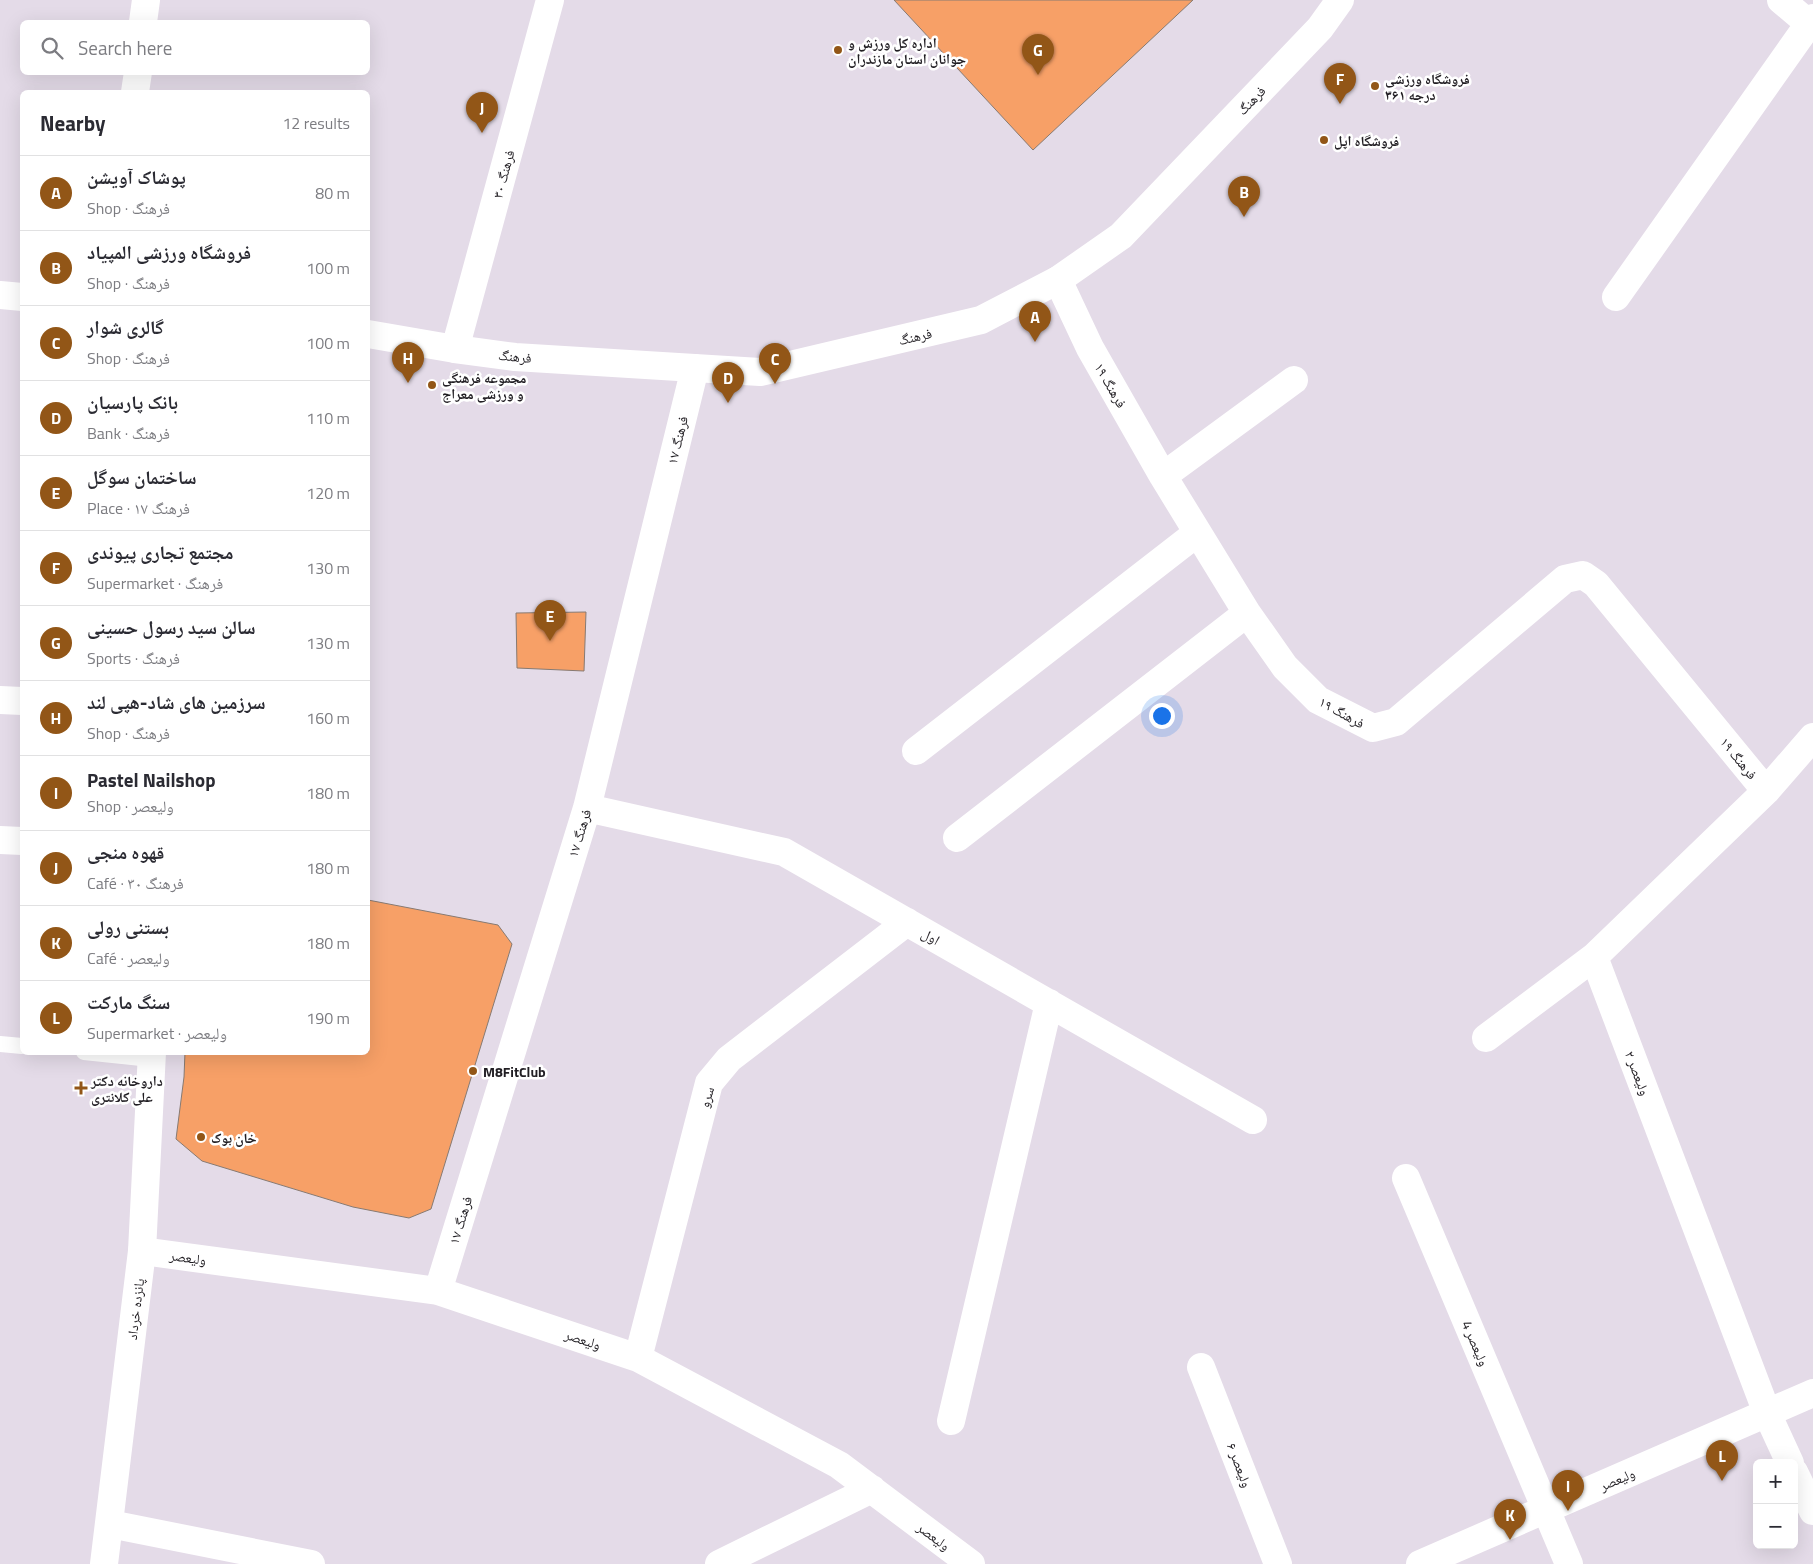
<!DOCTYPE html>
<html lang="en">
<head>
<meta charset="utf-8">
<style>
  :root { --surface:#fff; --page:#f2f2f3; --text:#2b2b33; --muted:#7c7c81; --line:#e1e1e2; --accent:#925617 }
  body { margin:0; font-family:"Titillium Web","Noto Naskh Arabic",sans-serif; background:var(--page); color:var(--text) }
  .controls { position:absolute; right:15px; bottom:15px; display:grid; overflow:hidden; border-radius:8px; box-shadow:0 5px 20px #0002 }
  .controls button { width:45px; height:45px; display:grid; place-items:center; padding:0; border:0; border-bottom:1px solid var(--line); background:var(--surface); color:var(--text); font:25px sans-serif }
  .you { position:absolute; left:1161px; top:715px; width:18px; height:18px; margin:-12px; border:4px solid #fff; border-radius:50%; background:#1a73e8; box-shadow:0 0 0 8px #1a73e833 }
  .badge { display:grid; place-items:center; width:32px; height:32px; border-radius:50%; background:var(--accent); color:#fff; font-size:16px; font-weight:700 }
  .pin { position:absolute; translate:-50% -41px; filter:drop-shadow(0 1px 2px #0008) }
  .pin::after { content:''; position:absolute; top:26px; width:18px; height:15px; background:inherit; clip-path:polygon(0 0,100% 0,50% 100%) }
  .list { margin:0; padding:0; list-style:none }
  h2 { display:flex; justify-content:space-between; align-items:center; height:65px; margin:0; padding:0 20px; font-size:21px }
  h2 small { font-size:16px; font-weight:400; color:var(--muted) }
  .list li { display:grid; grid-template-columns:32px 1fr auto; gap:15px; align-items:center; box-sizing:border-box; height:75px; padding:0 20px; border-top:1px solid var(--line) }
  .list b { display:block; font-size:19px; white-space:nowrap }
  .list p { margin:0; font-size:16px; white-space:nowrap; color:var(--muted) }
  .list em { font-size:16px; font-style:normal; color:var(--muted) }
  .icon { flex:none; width:28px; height:28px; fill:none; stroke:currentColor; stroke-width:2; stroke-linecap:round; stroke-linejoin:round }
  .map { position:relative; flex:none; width:1813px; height:1564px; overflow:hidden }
  .search { position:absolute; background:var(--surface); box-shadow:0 5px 20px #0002; left:20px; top:20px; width:350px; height:55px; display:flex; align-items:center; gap:12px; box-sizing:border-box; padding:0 18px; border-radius:8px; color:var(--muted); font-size:19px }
  .panel { position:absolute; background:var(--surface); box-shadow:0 5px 20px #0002; left:20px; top:90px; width:350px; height:965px; border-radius:8px }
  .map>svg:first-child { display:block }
</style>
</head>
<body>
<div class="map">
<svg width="1813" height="1564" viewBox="0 0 1813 1564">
  <rect width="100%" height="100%" fill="#e4dbe8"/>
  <path fill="#f7a067" stroke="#877a72" d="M894 0H1193L1033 150Z
    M586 612 584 671 517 668 516 613Z
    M368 900 498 925 512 944 431 1209 409 1218 353 1207 202 1161 176 1139 184 1077 185 1052H368Z"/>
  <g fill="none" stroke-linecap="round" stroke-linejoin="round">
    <path stroke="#fff" stroke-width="16" d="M0 1044 22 1046
      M84 1052 151 1059"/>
    <path stroke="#fff" stroke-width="28" d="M1781 0 1813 27
      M143 22 146 0
      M135 92 138 72
      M1058 280 1090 348 1163 476 1247 613 1285 667 1318 700 1373 728 1396 722 1565 579 1583 575 1596 584 1766 791
      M1616 297 1813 18
      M455 349 550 0
      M1163 476 1294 380
      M0 700 22 701
      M916 751 1197 533
      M587 808 784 852 1253 1120
      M957 838 1247 613
      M0 840 22 841
      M1486 1038 1594 957
      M1406 1178 1569 1564
      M142 1251 438 1291 638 1358 839 1465 971 1564
      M438 1291 587 808 695 368
      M638 1358 709 1083 729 1059 907 922
      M1201 1367 1278 1564
      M951 1421 1049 1003
      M1790 1463 1767 1413 1594 957 1766 791 1813 737
      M1794 1472 1813 1511
      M110 1524 311 1564
      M719 1564 872 1489"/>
    <path stroke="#fff" stroke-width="28" d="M0 295 22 297
      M368 334 455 349 515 357 760 372 981 320 1058 280 1121 236 1320 28 1340 0
      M104 1564 142 1251 152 1052
      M1420 1564 1813 1393"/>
  </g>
  <g fill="#925617" stroke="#fff" stroke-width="2">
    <circle cx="838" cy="50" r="5"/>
    <circle cx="1375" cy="86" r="5"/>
    <circle cx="1324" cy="140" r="5"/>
    <circle cx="432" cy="385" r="5"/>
    <circle cx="473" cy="1071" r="5"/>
    <path d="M78.5 1080.5h5v5h5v5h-5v5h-5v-5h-5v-5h5z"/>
    <circle cx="201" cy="1137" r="5"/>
  </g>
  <g text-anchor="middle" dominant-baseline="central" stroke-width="5" stroke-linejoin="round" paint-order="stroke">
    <g font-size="14" font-weight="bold" fill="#211e23" stroke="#fff" text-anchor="start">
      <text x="848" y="42">اداره کل ورزش و<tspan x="848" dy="16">جوانان استان مازندران</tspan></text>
      <text x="1385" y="78">فروشگاه ورزشی<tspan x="1385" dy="16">۳۶۱ درجه</tspan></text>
      <text x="1334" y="140">فروشگاه اپل</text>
      <text x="442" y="377">مجموعه فرهنگی<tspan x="442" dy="16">و ورزشی معراج</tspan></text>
      <text x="483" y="1071">M8FitClub</text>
      <text x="91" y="1080">داروخانه دکتر<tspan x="91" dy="16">علی کلانتری</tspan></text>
      <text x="211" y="1137">خان بوک</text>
    </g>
    <g font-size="14" fill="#211e23" stroke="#fff">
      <text transform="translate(1251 100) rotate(-46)">فرهنگ</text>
      <text transform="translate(503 174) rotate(-75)">فرهنگ ۳۰</text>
      <text transform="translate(915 336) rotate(-13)">فرهنگ</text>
      <text transform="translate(515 356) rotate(6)">فرهنگ</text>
      <text transform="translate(1111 385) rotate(60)">فرهنگ ۱۹</text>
      <text transform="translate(677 440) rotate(-76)">فرهنگ ۱۷</text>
      <text transform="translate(1342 712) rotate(29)">فرهنگ ۱۹</text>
      <text transform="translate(1739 758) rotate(51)">فرهنگ ۱۹</text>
      <text transform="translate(579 833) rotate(-73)">فرهنگ ۱۷</text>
      <text transform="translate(931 936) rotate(30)">اول</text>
      <text transform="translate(1638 1073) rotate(69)">ولیعصر ٢</text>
      <text transform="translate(706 1097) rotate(-73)">سرو</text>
      <text transform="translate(460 1220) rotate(-73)">فرهنگ ۱۷</text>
      <text transform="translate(188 1257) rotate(8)">ولیعصر</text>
      <text transform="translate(135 1309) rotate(-83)">پانزده خرداد</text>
      <text transform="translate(583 1339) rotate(18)">ولیعصر</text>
      <text transform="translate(1476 1343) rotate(67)">ولیعصر 4</text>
      <text transform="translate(1240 1465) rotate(69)">ولیعصر ۶</text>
      <text transform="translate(1617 1479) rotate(-23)">ولیعصر</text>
      <text transform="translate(934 1536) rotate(37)">ولیعصر</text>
    </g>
  </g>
</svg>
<div class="controls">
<button>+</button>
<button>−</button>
</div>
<div class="you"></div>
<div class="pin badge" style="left:1035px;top:342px">A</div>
<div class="pin badge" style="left:1244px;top:217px">B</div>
<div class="pin badge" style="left:775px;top:384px">C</div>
<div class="pin badge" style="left:728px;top:403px">D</div>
<div class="pin badge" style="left:550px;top:641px">E</div>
<div class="pin badge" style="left:1340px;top:104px">F</div>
<div class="pin badge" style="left:1038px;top:75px">G</div>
<div class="pin badge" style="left:408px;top:383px">H</div>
<div class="pin badge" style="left:1568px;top:1511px">I</div>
<div class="pin badge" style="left:482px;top:133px">J</div>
<div class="pin badge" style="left:1510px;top:1540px">K</div>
<div class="pin badge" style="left:1722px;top:1481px">L</div>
<div class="search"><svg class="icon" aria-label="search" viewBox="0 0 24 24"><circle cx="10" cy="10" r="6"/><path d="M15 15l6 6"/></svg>Search here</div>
<section class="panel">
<h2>Nearby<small>12 results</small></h2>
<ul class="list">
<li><span class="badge">A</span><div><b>پوشاک آویشن</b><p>Shop · فرهنگ</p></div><em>80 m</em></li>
<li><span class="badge">B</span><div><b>فروشگاه ورزشی المپیاد</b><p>Shop · فرهنگ</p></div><em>100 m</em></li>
<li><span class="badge">C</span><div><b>گالری شوار</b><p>Shop · فرهنگ</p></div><em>100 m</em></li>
<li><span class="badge">D</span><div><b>بانک پارسیان</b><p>Bank · فرهنگ</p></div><em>110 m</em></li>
<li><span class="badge">E</span><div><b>ساختمان سوگل</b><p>Place · فرهنگ ۱۷</p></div><em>120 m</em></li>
<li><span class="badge">F</span><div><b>مجتمع تجاری پیوندی</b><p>Supermarket · فرهنگ</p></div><em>130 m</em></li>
<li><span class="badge">G</span><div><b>سالن سید رسول حسینی</b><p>Sports · فرهنگ</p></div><em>130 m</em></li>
<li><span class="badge">H</span><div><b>سرزمین های شاد-هپی لند</b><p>Shop · فرهنگ</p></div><em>160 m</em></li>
<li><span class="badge">I</span><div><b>Pastel Nailshop</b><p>Shop · ولیعصر</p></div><em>180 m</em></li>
<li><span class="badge">J</span><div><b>قهوه منجی</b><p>Café · فرهنگ ۳۰</p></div><em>180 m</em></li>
<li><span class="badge">K</span><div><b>بستنی رولی</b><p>Café · ولیعصر</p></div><em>180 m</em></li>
<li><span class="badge">L</span><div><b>سنگ مارکت</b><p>Supermarket · ولیعصر</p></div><em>190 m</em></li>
</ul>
</section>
</div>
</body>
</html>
